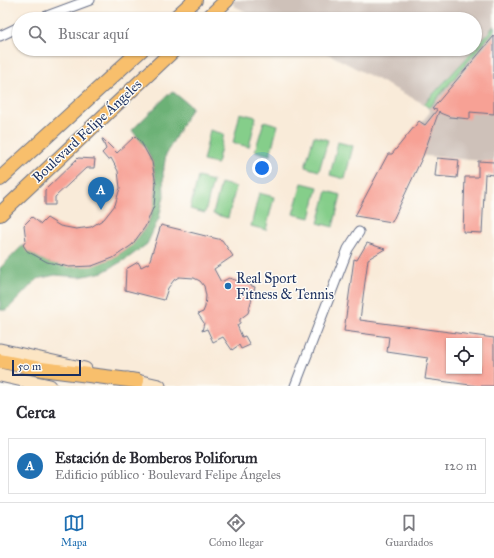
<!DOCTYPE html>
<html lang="es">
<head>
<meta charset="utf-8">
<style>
  :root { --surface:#fff; --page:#f7f7f7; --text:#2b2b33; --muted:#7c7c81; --line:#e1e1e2; --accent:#1f6fb2 }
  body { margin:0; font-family:"IM FELL Great Primer",serif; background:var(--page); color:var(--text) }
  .controls { position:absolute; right:12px; bottom:12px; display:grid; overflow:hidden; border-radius:0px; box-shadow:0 1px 3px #0004 }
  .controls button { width:36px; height:36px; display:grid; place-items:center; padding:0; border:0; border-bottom:1px solid var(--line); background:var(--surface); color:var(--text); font:20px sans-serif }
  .scale { position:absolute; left:12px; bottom:10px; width:69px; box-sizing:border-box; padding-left:4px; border:2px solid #1b2f5e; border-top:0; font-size:11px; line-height:14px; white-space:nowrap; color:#1b2f5e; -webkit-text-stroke:3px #fdfcf7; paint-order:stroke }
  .you { position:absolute; left:262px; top:168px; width:14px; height:14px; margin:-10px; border:3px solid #fff; border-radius:50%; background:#1a73e8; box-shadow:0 0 0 6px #1a73e833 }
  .badge { display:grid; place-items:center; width:26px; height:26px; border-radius:50%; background:var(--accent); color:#fff; font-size:13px; font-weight:700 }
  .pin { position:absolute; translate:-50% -33px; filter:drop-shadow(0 1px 2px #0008) }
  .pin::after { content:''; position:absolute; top:21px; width:14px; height:12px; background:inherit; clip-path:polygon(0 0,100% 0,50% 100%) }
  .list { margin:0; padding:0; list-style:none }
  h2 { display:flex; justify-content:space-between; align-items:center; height:52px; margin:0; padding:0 16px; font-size:17px }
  h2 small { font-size:13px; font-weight:400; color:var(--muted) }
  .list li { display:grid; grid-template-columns:26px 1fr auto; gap:12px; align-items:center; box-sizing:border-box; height:56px; margin:0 8px 8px; padding:0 8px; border:1px solid var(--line); border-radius:0px }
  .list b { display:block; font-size:15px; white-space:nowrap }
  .list p { margin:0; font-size:13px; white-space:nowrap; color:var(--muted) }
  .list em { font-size:13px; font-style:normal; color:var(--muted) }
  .icon { flex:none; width:22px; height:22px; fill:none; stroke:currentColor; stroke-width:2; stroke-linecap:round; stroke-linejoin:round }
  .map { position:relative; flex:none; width:494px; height:386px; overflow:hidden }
  .search { position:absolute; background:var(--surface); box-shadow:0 1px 3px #0004; left:12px; right:12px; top:12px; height:44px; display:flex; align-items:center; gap:10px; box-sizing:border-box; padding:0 14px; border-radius:22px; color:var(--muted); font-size:15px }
  .sheet { height:116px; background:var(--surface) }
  nav { display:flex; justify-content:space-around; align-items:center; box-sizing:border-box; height:56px; border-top:1px solid var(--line); background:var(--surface); font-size:11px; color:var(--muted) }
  nav a { display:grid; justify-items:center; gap:2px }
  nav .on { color:var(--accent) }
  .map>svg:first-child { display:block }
</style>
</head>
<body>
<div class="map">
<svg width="494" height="386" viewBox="0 0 494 386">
  <rect width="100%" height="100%" fill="#fdfcf7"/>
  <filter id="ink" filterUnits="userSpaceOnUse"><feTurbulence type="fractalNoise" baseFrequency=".025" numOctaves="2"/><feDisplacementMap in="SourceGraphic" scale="8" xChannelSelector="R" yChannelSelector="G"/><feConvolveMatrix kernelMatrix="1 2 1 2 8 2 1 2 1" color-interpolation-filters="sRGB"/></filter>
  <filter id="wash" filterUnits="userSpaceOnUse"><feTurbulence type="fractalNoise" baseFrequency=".012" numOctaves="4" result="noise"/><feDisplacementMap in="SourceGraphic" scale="16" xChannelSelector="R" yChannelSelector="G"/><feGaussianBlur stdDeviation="0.9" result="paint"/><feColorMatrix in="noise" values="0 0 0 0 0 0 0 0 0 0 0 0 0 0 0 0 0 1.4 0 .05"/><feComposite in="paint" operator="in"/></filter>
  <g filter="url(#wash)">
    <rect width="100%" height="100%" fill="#f9ebd9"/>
    <path fill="#cec1b9" d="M233 0H494V26L475 48V19H260L234 6 232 1Z
      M494 31V162L393 153 421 123 430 112 429 108Z
      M319 49H474L424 104Z"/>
    <path fill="#85ce8a" stroke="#507e74" d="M494 26V31L429 108 424 104 475 49Z
      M240 113 256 117 249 147 233 143Z
      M264 121 278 125 270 155 255 151Z
      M210 130 224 134 217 164 203 161Z
      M314 136 328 140 319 171 305 167Z
      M338 142 353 146 345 179 330 175Z
      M198 177 213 181 205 213 190 209Z
      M221 183 236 187 228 218 213 214Z
      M302 183 318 187 310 218 293 214Z
      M327 191 341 195 333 227 318 223Z
      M259 193 274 197 266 230 251 226Z"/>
    <path fill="#6cb176" stroke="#44706a" d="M172 91 192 107 166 154 163 173 164 196 159 218 147 244 128 258 103 272 80 277 55 275 37 279 7 310H0V268L23 245C30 256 44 261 56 264 107 276 158 239 156 184 155 170 150 152 141 141 138 137 135 135 132 130Z"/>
    <g id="blocks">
      <path fill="#f7a195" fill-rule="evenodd" d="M494 36V114L470 112V119L450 117 440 113 439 111 423 156 392 222 355 216 388 154H392L419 121 425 125 437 110 432 109Z
        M135 136 141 142 152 162 156 184 154 206 145 227 132 245 113 258 92 266 69 267 47 262 27 251 23 245 26 241 24 225 32 217 41 224 47 218 60 226 76 229 91 227 104 219 115 205 120 188 118 171 111 158 108 160 102 153 106 149 102 139H103L117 153Z
        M78 158 95 159 94 168H86L55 197V205H45V190Z
        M437 158 459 160 457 178 435 176Z
        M478 161 494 162V175L485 174 482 233 463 232 465 177H478Z
        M161 225 222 240 233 256 214 269 221 282 229 278 255 287 248 313 240 319V323L237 325 242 337 245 336 250 345 241 349 239 345 232 350 223 337 213 342 207 329 202 331 204 323 198 314 203 312 205 307 206 296 204 286 200 281 194 278 179 277 174 280 168 288 164 300 125 290 126 269 138 262 141 267 149 263Z
        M367 243 385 249 368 259 360 320 494 338V386H478L425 379 428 358 387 352 389 337 344 331 354 259 357 260ZM449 341H479V371H449Z"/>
    </g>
  </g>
  <g filter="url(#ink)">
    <use href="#blocks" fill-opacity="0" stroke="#697189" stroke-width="1"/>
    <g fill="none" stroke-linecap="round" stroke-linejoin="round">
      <g stroke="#697189" stroke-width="11">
        <path id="minor" d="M39 19 90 0
          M0 36 19 27
          M295 386 348 249 359 232"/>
      </g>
      <g stroke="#697189" stroke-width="15">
        <path id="secondary" d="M0 350 85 369
          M0 375 50 386
          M128 379 159 386"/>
      </g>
      <g stroke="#697189" stroke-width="16">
        <path id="primary" d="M174 19 195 0
          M207 19 227 0
          M0 179 142 49
          M0 214 175 49
          M0 361 41 369 137 381"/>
      </g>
      <use href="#minor" stroke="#fff" stroke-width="9"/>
      <use href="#secondary" stroke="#fce5c4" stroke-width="13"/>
      <use href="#primary" stroke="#f8bf6c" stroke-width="14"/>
    </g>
  </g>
  <circle fill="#1f6fb2" stroke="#fdfcf7" stroke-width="1.5" cx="228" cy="286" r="4"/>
  <g text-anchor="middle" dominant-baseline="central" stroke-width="3" stroke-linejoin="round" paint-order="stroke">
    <g font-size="14" fill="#1b2f5e" stroke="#fdfcf7">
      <text transform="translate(87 131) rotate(-43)">Boulevard Felipe Ángeles</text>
    </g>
    <g font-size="14" fill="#1b2f5e" stroke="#fdfcf7" text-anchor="start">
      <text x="236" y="278">Real Sport<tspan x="236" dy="16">Fitness &amp; Tennis</tspan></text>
    </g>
  </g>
</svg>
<div class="controls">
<button><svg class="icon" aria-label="locate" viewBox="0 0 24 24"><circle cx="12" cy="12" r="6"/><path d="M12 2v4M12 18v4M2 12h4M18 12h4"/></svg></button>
</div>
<div class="scale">50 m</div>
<div class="you"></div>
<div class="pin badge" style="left:101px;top:210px">A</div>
<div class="search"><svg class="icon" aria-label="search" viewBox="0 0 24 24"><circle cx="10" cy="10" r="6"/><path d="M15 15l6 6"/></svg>Buscar aquí</div>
</div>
<section class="sheet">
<h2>Cerca<small></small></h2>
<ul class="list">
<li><span class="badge">A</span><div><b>Estación de Bomberos Poliforum</b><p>Edificio público · Boulevard Felipe Ángeles</p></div><em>120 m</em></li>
</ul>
</section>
<nav>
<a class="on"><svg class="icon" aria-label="map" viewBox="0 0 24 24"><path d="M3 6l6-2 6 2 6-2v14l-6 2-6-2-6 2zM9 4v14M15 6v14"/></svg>Mapa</a>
<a><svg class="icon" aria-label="directions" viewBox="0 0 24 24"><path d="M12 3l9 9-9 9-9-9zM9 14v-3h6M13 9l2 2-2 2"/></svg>Cómo llegar</a>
<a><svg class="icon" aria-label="saved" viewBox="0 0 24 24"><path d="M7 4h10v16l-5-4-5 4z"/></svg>Guardados</a>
</nav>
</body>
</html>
